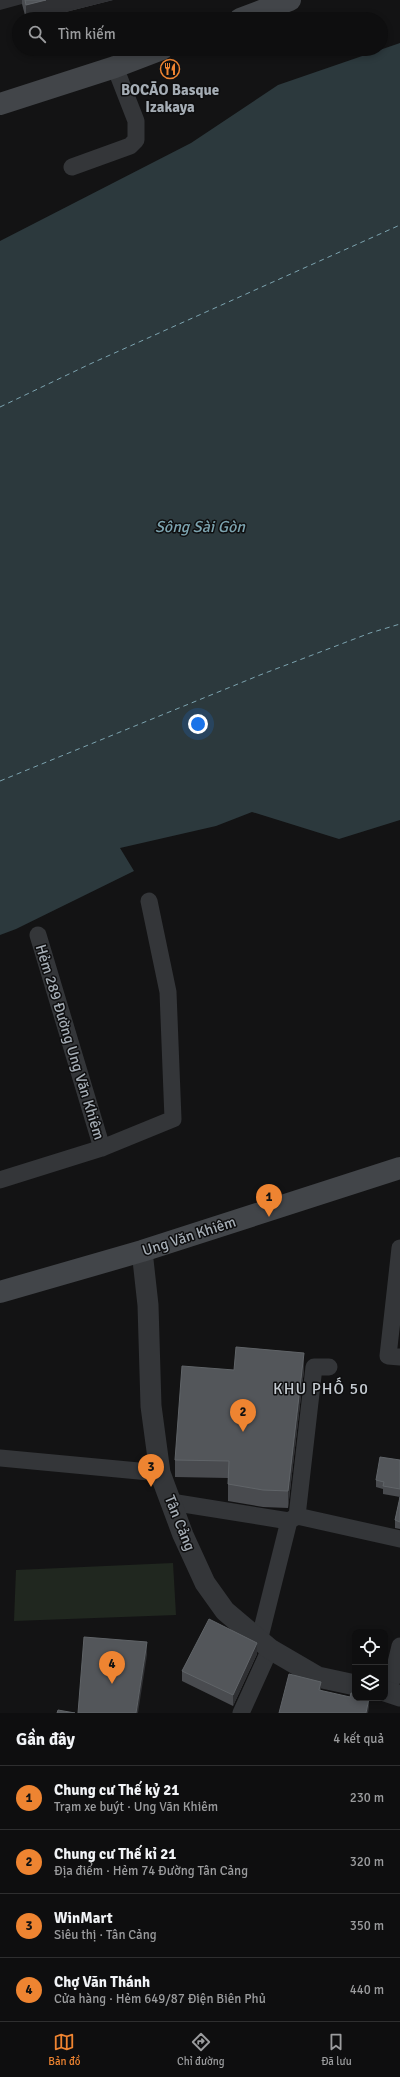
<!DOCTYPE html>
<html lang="vi">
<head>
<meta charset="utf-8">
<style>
  :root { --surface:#0e0e0f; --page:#1c1c1d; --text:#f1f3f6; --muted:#9b9c9e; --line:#2e2e2f; --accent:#ee8431 }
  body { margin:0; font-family:Signika,sans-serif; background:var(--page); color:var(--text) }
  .controls { position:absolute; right:12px; bottom:12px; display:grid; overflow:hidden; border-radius:8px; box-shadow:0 2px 6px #0003 }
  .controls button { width:36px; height:36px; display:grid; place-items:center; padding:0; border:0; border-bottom:1px solid var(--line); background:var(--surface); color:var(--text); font:20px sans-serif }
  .you { position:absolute; left:198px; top:724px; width:14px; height:14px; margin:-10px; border:3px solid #fff; border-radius:50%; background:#1a73e8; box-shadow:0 0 0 6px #1a73e833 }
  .badge { display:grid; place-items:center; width:26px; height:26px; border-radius:50%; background:var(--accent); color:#111; font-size:13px; font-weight:700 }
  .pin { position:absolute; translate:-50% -33px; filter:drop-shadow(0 1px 2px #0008) }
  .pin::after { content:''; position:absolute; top:21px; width:14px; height:12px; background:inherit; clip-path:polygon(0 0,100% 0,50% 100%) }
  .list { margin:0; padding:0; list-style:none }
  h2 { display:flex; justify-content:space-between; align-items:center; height:52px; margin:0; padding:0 16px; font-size:17px }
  h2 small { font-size:13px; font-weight:400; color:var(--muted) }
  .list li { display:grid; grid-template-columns:26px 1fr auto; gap:12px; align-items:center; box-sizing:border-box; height:64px; padding:0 16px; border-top:1px solid var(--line) }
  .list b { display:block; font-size:15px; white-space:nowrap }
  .list p { margin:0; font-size:13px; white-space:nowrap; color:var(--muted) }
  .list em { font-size:13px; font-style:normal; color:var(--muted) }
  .icon { flex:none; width:22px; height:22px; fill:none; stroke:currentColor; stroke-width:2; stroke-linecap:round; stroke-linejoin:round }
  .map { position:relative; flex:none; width:400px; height:1713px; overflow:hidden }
  .search { position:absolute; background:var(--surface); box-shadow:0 2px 6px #0003; left:12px; right:12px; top:12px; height:44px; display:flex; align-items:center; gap:10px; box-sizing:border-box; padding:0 14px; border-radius:22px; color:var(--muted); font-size:15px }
  .sheet { height:308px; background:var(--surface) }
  nav { display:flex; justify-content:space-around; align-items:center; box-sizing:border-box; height:56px; border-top:1px solid var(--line); background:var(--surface); font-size:11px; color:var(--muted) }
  nav a { display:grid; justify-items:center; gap:2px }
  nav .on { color:var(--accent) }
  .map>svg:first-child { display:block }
</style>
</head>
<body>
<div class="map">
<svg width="400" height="1713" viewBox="0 0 400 1713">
  <rect width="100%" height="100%" fill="#131314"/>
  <path fill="#20271f" d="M173 1563 176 1615 14 1621 16 1570Z"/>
  <path fill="#2c393d" d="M400 43V820L339 839 252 812 216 826 120 848 134 871 16 929 0 935V241L191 143 278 85Z"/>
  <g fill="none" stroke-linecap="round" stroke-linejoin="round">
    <path stroke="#7ca3af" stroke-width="1" stroke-dasharray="5 4" stroke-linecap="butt" d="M0 407 90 364 400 225
      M0 781 260 675 370 633 400 624"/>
    <path stroke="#343639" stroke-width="17" d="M72 167 130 146 136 140V121L115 67
      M38 935 102 1148
      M0 1180 102 1148 173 1119 168 992 149 901
      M400 1248 388 1356 400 1357
      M0 1458 160 1473
      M171 1502 289 1521
      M297 1516 400 1539
      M259 1641 289 1521 297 1516 314 1367H329
      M389 1692 400 1646
      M241 1713 270 1649"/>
    <path stroke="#343639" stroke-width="21" d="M142 1251 148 1305 151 1406 160 1473 183 1535 205 1583 225 1611 270 1649 318 1677 355 1685
      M385 1691 400 1696"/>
    <path stroke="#424549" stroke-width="22" d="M240 19 290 0
      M0 104 115 67 162 49
      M0 1292 142 1251 400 1168"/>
  </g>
  <path fill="#494b4f" d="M0 0H113L38 19H26L22 4Z
    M234 1370H304L288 1508 263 1507 228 1501V1478L175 1477V1460Z
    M400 1460V1529L395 1528V1520L400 1497 383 1494V1489L376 1487V1480Z
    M257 1654 233 1706 182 1681V1671Z"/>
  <path fill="#2f3033" d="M0 0H22V4L0 10Z
    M46 0H113L38 19H26V5Z
    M304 1353V1370L288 1508V1491Z
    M147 1642V1655L138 1713H136Z
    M257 1643V1654L233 1706V1695Z
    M321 1682V1693L319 1690Z
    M369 1698V1707L368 1713H366Z"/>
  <path fill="#53565a" stroke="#606468" d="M25 0H46L26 5Z
    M236 1347 304 1353 288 1491 263 1490 228 1484 229 1461 175 1460 182 1366 234 1370Z
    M380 1457 400 1460V1489L383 1486 384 1482 376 1480Z
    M400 1497V1522L395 1520Z
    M209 1619 257 1643 233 1695 182 1671Z
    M84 1637 147 1642 136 1713H78Z
    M289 1674 321 1682 319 1690 350 1697 351 1693 355 1694V1698H369L366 1713H279Z
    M58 1710 75 1713H57Z"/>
  <defs>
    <g id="restaurant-ring" transform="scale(1)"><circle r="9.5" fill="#0e0e0f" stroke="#ee8431" stroke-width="1.5"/><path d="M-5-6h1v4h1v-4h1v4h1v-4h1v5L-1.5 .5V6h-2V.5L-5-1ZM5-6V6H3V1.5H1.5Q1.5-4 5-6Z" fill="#ee8431"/></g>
  </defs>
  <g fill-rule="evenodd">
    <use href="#restaurant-ring" x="170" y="69"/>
  </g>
  <g text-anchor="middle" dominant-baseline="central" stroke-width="3" stroke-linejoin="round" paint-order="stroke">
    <g font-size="15" font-weight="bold" fill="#a5adb5" stroke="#0e0e0f">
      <text x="170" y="90">BOCĀO Basque<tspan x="170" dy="17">Izakaya</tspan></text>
    </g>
    <g font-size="15" fill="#a5adb5" stroke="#0e0e0f">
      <text transform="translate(70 1042) rotate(73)">Hẻm 289 Đường Ung Văn Khiêm</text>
      <text transform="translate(189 1236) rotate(-18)">Ung Văn Khiêm</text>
      <text transform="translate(180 1523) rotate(68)">Tân Cảng</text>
    </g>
    <g font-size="16" font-style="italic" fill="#7ca3af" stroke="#0e0e0f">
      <text x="200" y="527">Sông Sài Gòn</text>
    </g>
    <g font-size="16" letter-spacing="1" fill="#c5cbd1" stroke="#0e0e0f">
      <text x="321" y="1389">KHU PHỐ 50</text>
    </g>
  </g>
</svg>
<div class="controls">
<button><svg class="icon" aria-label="locate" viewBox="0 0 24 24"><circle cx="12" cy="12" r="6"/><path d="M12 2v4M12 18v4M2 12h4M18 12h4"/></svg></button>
<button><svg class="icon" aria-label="layers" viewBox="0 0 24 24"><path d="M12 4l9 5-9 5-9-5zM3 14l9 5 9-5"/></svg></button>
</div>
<div class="you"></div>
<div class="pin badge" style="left:269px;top:1217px">1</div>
<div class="pin badge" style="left:243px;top:1432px">2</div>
<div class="pin badge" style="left:151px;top:1487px">3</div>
<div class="pin badge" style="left:112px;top:1684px">4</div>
<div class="search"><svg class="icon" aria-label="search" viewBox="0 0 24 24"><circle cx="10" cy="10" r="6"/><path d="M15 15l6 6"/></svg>Tìm kiếm</div>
</div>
<section class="sheet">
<h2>Gần đây<small>4 kết quả</small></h2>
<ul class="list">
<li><span class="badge">1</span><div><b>Chung cư Thế kỷ 21</b><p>Trạm xe buýt · Ung Văn Khiêm</p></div><em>230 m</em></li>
<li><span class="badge">2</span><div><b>Chung cư Thế kỉ 21</b><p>Địa điểm · Hẻm 74 Đường Tân Cảng</p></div><em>320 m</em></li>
<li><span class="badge">3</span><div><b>WinMart</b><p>Siêu thị · Tân Cảng</p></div><em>350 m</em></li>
<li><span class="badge">4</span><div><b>Chợ Văn Thánh</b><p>Cửa hàng · Hẻm 649/87 Điện Biên Phủ</p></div><em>440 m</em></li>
</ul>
</section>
<nav>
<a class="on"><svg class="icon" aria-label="map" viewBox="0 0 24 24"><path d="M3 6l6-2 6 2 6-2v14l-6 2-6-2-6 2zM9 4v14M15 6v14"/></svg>Bản đồ</a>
<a><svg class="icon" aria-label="directions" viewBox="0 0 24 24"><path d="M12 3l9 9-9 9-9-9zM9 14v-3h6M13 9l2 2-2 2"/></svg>Chỉ đường</a>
<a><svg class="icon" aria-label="saved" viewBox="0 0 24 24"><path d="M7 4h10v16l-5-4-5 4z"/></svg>Đã lưu</a>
</nav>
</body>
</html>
